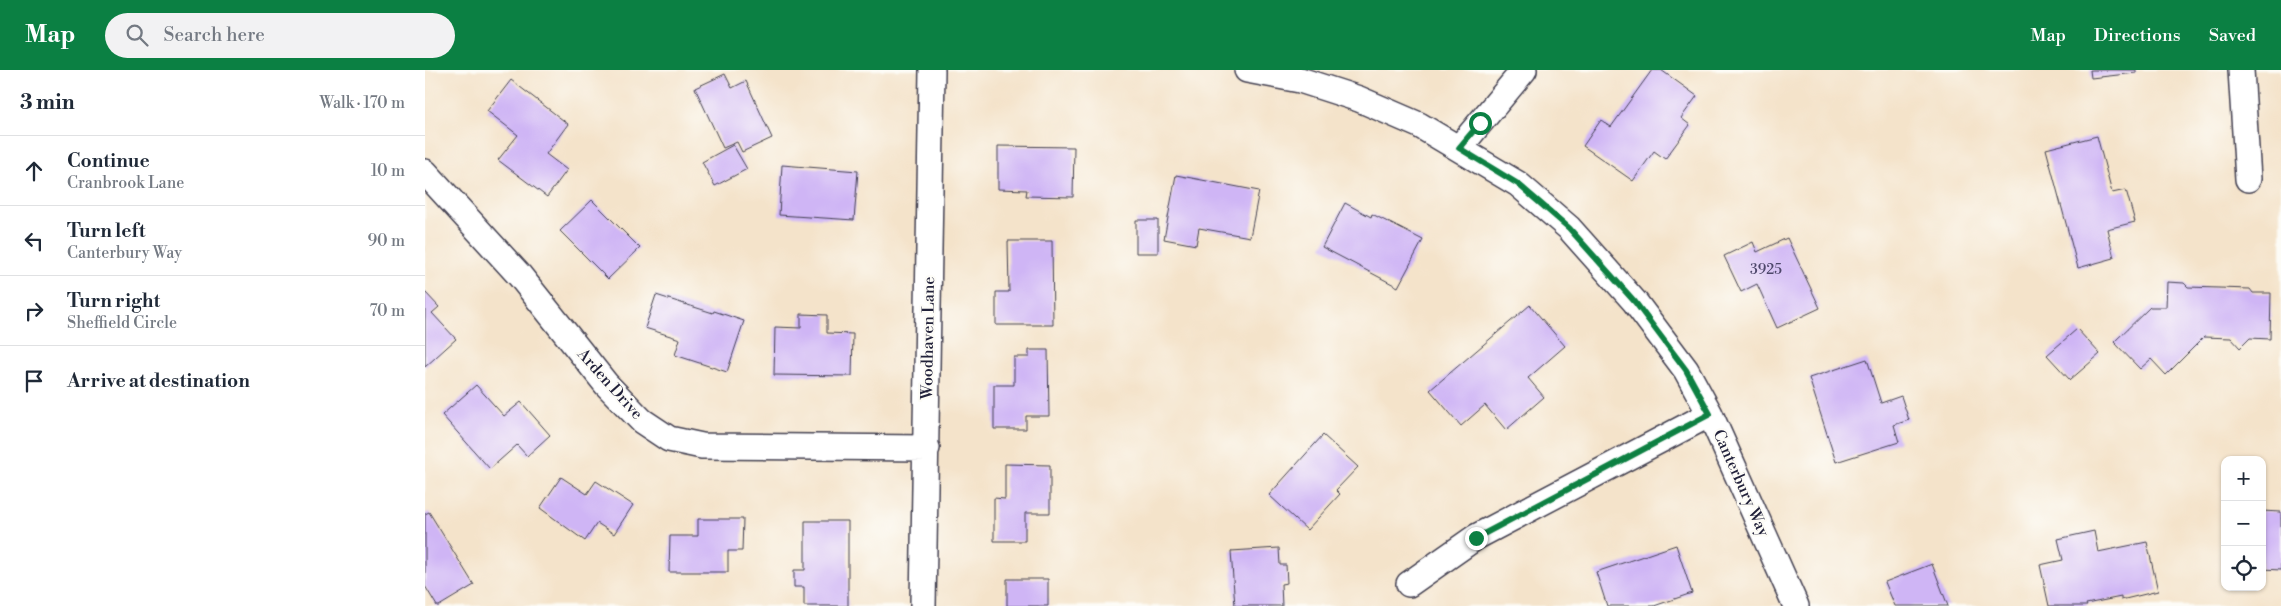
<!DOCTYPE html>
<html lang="en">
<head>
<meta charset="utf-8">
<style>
  :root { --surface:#fff; --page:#f2f2f3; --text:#1f2937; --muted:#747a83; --line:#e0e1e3; --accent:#0b8043 }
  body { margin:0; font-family:"Libre Bodoni",serif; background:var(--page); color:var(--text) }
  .controls { position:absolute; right:15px; bottom:15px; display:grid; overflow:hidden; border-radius:10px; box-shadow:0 1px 4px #0004 }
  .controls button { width:45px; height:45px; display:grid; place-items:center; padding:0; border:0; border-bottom:1px solid var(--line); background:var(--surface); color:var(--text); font:25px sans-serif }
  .stop { position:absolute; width:15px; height:15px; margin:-11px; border:4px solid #0b8043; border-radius:50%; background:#fff }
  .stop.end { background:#0b8043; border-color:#fff; box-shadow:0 1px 5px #0008 }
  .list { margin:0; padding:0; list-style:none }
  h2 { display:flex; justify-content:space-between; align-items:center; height:65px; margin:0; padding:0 20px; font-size:21px }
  h2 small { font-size:16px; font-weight:400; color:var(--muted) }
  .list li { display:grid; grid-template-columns:32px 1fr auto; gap:15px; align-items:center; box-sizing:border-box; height:70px; padding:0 20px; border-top:1px solid var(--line) }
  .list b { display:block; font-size:19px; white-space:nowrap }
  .list p { margin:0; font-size:16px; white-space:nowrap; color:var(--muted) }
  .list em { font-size:16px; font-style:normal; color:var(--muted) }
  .icon { flex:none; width:28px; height:28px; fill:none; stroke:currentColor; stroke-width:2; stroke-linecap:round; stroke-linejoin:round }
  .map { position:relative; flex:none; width:1856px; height:536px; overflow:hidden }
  header { display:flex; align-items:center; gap:30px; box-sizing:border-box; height:70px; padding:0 25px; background:var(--accent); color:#fff }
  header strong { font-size:24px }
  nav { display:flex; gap:28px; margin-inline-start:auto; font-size:18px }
  .search { width:350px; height:45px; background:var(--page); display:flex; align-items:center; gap:12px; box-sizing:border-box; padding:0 18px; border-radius:28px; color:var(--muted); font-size:19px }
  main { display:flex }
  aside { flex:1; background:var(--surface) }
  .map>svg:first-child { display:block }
</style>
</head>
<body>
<header>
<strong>Map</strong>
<div class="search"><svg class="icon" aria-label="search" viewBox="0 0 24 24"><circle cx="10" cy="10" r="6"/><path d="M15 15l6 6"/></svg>Search here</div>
<nav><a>Map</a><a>Directions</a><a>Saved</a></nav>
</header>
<main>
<aside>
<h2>3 min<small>Walk · 170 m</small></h2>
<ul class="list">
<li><svg class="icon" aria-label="ahead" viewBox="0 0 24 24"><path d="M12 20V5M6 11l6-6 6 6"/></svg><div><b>Continue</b><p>Cranbrook Lane</p></div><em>10 m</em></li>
<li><svg class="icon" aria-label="left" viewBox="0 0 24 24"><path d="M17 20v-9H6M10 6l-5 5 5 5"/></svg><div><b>Turn left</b><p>Canterbury Way</p></div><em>90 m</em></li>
<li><svg class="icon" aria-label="right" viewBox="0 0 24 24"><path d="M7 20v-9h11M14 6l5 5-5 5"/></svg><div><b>Turn right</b><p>Sheffield Circle</p></div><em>70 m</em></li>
<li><svg class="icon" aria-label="arrive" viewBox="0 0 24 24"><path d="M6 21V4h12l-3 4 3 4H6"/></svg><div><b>Arrive at destination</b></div></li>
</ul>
</aside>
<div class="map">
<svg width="1856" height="536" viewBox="0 0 1856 536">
  <rect width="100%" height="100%" fill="#fdfcf7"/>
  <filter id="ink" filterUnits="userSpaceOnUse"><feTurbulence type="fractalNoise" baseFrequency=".02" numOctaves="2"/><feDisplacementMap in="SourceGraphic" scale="10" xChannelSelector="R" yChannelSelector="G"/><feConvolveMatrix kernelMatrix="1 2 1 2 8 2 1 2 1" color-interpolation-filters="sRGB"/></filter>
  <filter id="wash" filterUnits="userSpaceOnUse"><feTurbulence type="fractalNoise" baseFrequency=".0096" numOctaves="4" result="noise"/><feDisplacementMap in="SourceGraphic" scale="20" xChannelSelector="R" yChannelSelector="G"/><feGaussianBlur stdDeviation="1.12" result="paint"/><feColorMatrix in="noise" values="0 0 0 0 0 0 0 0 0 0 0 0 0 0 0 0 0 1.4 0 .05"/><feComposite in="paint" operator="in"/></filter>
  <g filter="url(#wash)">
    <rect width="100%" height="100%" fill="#f4e3ca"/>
    <g id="blocks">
      <path fill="#cfb5f5" d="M1227 0H1236L1272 26 1256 48 1265 55 1240 89 1229 81 1208 111 1158 76 1176 50 1186 57Z
        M1665 0H1711V3L1666 8Z
        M300 4 307 18 321 11 347 68 317 82 312 72 298 78 270 18Z
        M86 10 143 54 121 84 142 100 122 127 73 90 93 65 62 41Z
        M1672 66 1687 123 1701 120 1710 152 1682 159 1689 188 1653 198 1621 79Z
        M308 75 322 99 290 116 277 92Z
        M573 76 649 77 648 127 601 126 602 120 573 119Z
        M357 95 433 101 429 150 354 145Z
        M751 105 834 121 825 167 774 158 771 175 739 169Z
        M167 130 215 178 183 209 135 161Z
        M920 133 946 147 947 144 998 170 973 217 897 177Z
        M711 150H733V183H711Z
        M1362 168 1395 238 1352 258 1332 214 1316 222 1299 186 1328 172 1332 182Z
        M583 171H627L628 255H571V222H584Z
        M1742 212 1759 213 1763 217 1825 219 1828 223H1846L1845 269 1825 268 1815 278 1806 268 1779 267 1741 305 1726 289 1715 299 1689 272 1725 237H1741Z
        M0 222 14 237 7 243 31 269 0 297Z
        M231 225 288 243 289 241 319 251 302 302 250 285 255 269 220 258Z
        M1105 235 1140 276 1103 308 1119 327 1081 360 1060 335 1036 356 1005 320Z
        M376 244 402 245V263L428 264 427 306 349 305 350 257 376 258Z
        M1652 259 1675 284 1645 310 1622 285Z
        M604 280H623L624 346H601V359H569V315H589V287H604Z
        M1442 289 1456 333 1476 326 1484 350 1469 355 1474 372 1411 392 1384 308Z
        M51 315 79 346 96 332 125 365 102 386 92 375 65 399 17 345Z
        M898 365 933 397 911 420 915 424 882 460 844 425Z
        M580 394 625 395V443H600V471H569V428L580 429Z
        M136 407 162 424 171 411 208 435 189 464 172 453 160 471 115 438Z
        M1837 441 1856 442V500L1837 499Z
        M4 442 49 515 14 536H12L0 516V444Z
        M273 449H318L317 481H303V502H244L245 466H273Z
        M380 451H423V536H379V517H369V500H380Z
        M1669 461 1673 482 1722 472 1733 521 1696 530V527L1661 534 1662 536H1624L1615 495 1638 490 1633 469Z
        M1251 475 1267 523 1229 536H1182L1171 502Z
        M854 478 855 495H861L862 513 856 514 857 536H810L806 481Z
        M1507 494 1523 536H1470L1460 512Z
        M582 509H623V536H582Z"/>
    </g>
  </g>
  <g filter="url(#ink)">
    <use href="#blocks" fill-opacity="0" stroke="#423f50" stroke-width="1"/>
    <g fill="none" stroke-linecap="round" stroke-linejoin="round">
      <g stroke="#423f50" stroke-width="28">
        <path id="minor" d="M822 0 875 10 934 29 994 55 1093 114 1144 158 1210 232 1261 300 1285 344 1371 536
          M1816 0 1823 109
          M1034 78 1099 0
          M0 102 95 206 181 314 217 351 244 369 277 376 502 378
          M984 514 1051 467 1285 344
          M498 536 507 0"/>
      </g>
      <use href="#minor" stroke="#fff" stroke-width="25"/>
    </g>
  </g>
  <g fill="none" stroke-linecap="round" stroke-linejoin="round" filter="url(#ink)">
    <path stroke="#0b8043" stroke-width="6" d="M1051 468 1285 344 1261 300 1210 232 1144 158 1093 114 1034 78 1055 53"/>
  </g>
  <g text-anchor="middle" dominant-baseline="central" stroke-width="4.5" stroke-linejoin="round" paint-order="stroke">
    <g font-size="14" fill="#4d476a">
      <text x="1341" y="200">3925</text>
    </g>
    <g font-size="16" fill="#22223b" stroke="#fdfcf7">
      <text transform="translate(503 268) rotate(-89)">Woodhaven Lane</text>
      <text transform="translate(185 314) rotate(48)">Arden Drive</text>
      <text transform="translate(1316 413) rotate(66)">Canterbury Way</text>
    </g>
  </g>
</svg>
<div class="controls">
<button>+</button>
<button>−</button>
<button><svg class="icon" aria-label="locate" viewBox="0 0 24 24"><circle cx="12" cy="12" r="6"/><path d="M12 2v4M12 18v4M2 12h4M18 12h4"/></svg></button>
</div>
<div class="stop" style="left:1055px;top:53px"></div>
<div class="stop end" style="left:1051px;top:468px"></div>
</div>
</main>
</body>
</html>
